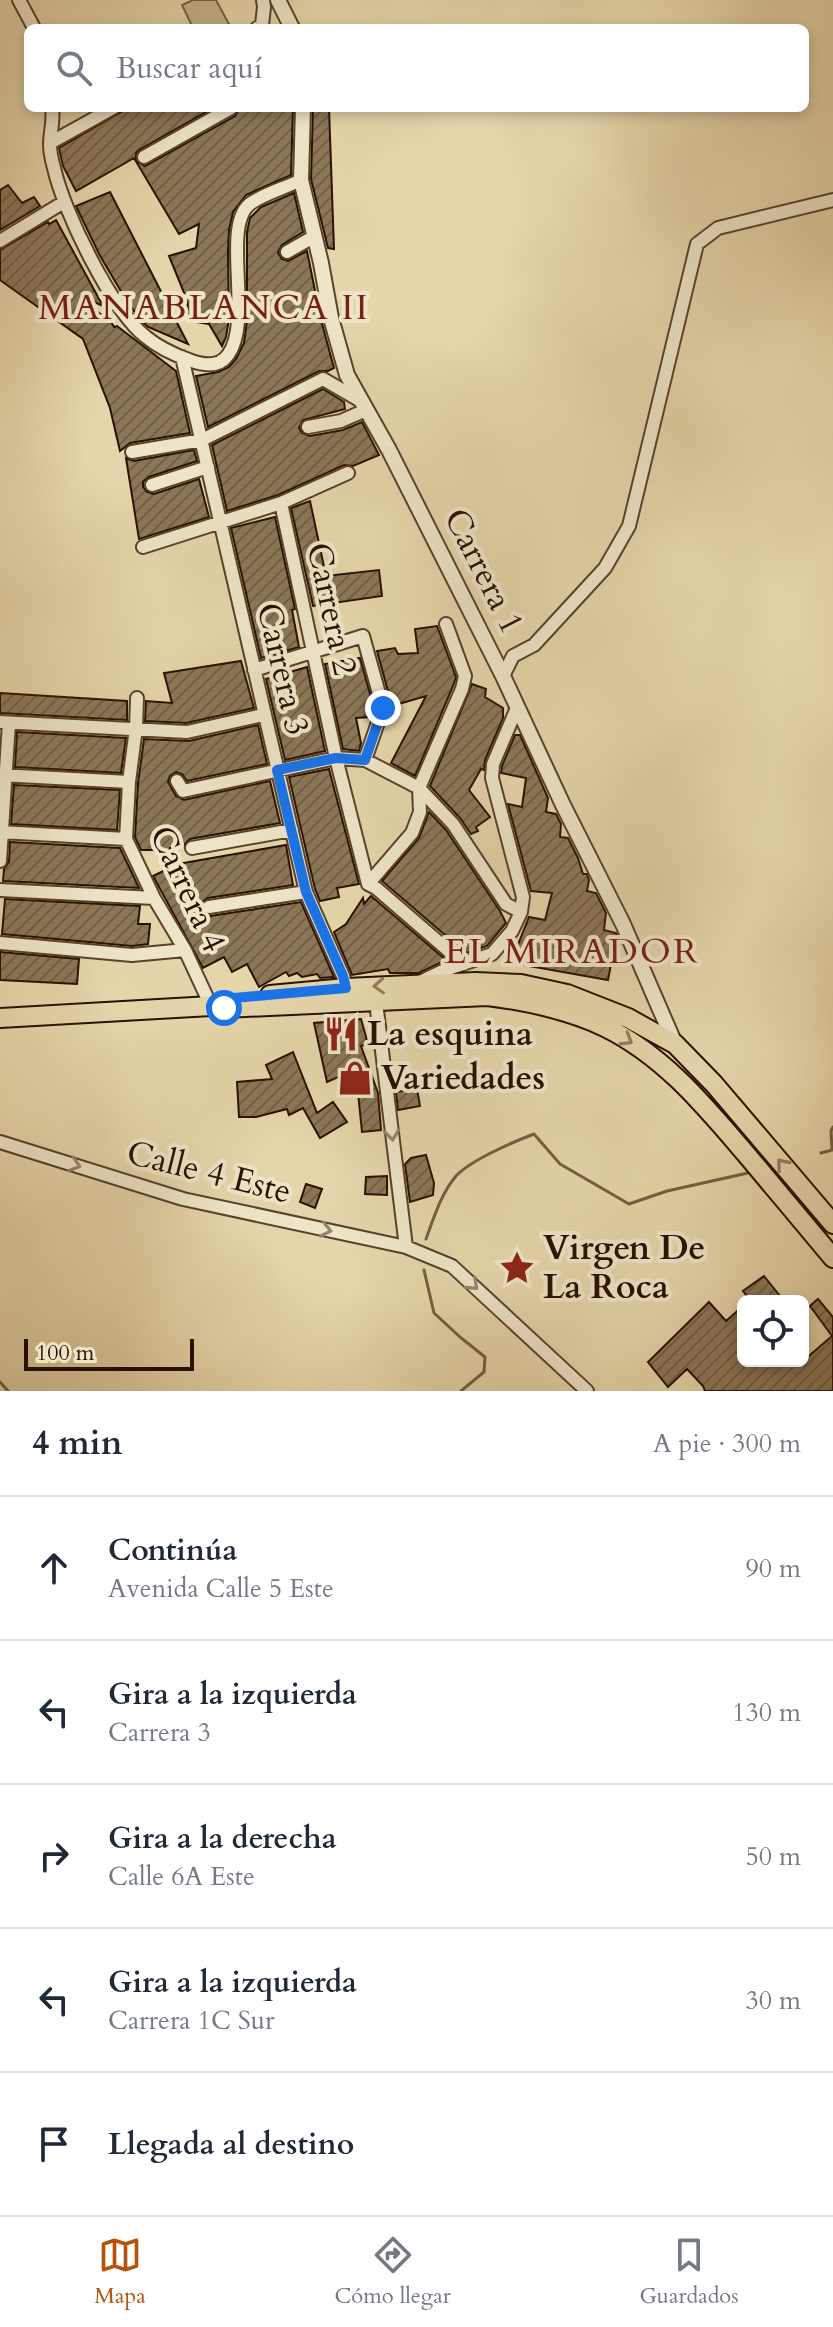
<!DOCTYPE html>
<html lang="es">
<head>
<meta charset="utf-8">
<style>
  :root { --surface:#fff; --page:#f6f6f7; --text:#1f2937; --muted:#747a83; --line:#e0e1e3; --accent:#b45309 }
  body { margin:0; font-family:Cardo,serif; background:var(--page); color:var(--text) }
  .controls { position:absolute; right:24px; bottom:24px; display:grid; overflow:hidden; border-radius:12px; box-shadow:0 4px 12px #0003 }
  .controls button { width:72px; height:72px; display:grid; place-items:center; padding:0; border:0; border-bottom:2px solid var(--line); background:var(--surface); color:var(--text); font:40px sans-serif }
  .scale { position:absolute; left:24px; bottom:20px; width:170px; box-sizing:border-box; padding-left:8px; border:4px solid #291100; border-top:0; font-size:22px; line-height:28px; white-space:nowrap; color:#291100; -webkit-text-stroke:6px #eee4c8; paint-order:stroke }
  .stop { position:absolute; width:24px; height:24px; margin:-18px; border:6px solid #1a73e8; border-radius:50%; background:#fff }
  .stop.end { background:#1a73e8; border-color:#fff; box-shadow:0 2px 8px #0008 }
  .list { margin:0; padding:0; list-style:none }
  h2 { display:flex; justify-content:space-between; align-items:center; height:104px; margin:0; padding:0 32px; font-size:34px }
  h2 small { font-size:26px; font-weight:400; color:var(--muted) }
  .list li { display:grid; grid-template-columns:52px 1fr auto; gap:24px; align-items:center; box-sizing:border-box; height:144px; padding:0 32px; border-top:2px solid var(--line) }
  .list b { display:block; font-size:30px; white-space:nowrap }
  .list p { margin:0; font-size:26px; white-space:nowrap; color:var(--muted) }
  .list em { font-size:26px; font-style:normal; color:var(--muted) }
  .icon { flex:none; width:44px; height:44px; fill:none; stroke:currentColor; stroke-width:2; stroke-linecap:round; stroke-linejoin:round }
  .map { position:relative; flex:none; width:833px; height:1391px; overflow:hidden }
  .search { position:absolute; background:var(--surface); box-shadow:0 4px 12px #0003; left:24px; right:24px; top:24px; height:88px; display:flex; align-items:center; gap:20px; box-sizing:border-box; padding:0 28px; border-radius:12px; color:var(--muted); font-size:30px }
  .sheet { height:824px; background:var(--surface) }
  nav { display:flex; justify-content:space-around; align-items:center; box-sizing:border-box; height:112px; border-top:2px solid var(--line); background:var(--surface); font-size:22px; color:var(--muted) }
  nav a { display:grid; justify-items:center; gap:4px }
  nav .on { color:var(--accent) }
  .map>svg:first-child { display:block }
</style>
</head>
<body>
<div class="map">
<svg width="833" height="1391" viewBox="0 0 833 1391">
  <defs>
    <pattern id="building-hatch" width="6" height="6" patternUnits="userSpaceOnUse" patternTransform="scale(2)"><rect width="6" height="6" fill="#8b7758"/><path d="M-1 1l2-2M0 6l6-6M5 7l2-2" fill="none" stroke="#726046"/></pattern>
  </defs>
  <rect width="100%" height="100%" fill="#e5d5aa"/>
  <filter id="stains"><feTurbulence type="fractalNoise" baseFrequency=".0025" numOctaves="4"/><feColorMatrix values="0 0 0 0 .2 0 0 0 0 .09 0 0 0 0 .02 0 0 0 .5 -.17"/></filter>
  <radialGradient id="worn" r=".72"><stop offset=".6" stop-color="#630" stop-opacity="0"/><stop offset="1" stop-color="#630" stop-opacity=".3"/></radialGradient>
  <path fill="#c5b48d" stroke="#776246" stroke-width="2" d="M193 0H216L231 28H193L182 5Z"/>
  <g fill="none" stroke-linecap="round" stroke-linejoin="round">
    <path stroke="#735e43" stroke-width="3" d="M821 1153 832 1150 831 1131 833 1127
      M426 1239C434 1217 441 1194 456 1176 471 1160 513 1142 534 1134L560 1164 629 1204 667 1191 748 1173
      M424 1270 434 1313 460 1337 485 1357 484 1372 461 1391
      M0 1382 8 1391"/>
  </g>
  <path fill="url(#building-hatch)" stroke="#291100" stroke-width="2" d="M128 108H213L139 150 136 153V161L145 166 235 116 240 108H293L291 175 246 195 233 212 229 230 228 251 229 319 226 337 222 346 209 324 189 321 187 300 169 256 196 248 199 224 179 234 134 158 76 191 63 166 59 148Z
    M313 108H329L334 249 328 248 311 179Z
    M8 185 22 203 34 197 40 206 0 230V190Z
    M110 192 171 311 188 344 148 327 139 318 126 300 99 254 76 206Z
    M294 193 303 232 282 245 278 253 282 259 288 261 307 251 321 320 334 368 328 371H319L208 427 196 376 218 372 229 367 236 359 244 343 247 320V232L250 218 261 207Z
    M56 220 103 306 88 299 86 303 111 322 114 327 117 326 176 371 190 433 130 443 120 451 110 408 83 339 0 280V250L48 222 49 224Z
    M323 389 344 402 345 409 303 420 299 428 302 433 310 436 343 430 362 422 379 455 353 466 344 465 278 495 227 511 212 445Z
    M194 450 197 461 149 477 143 482V487L147 492 154 494 199 479 209 517 139 539 126 458 134 461Z
    M310 501 326 576 379 570 382 596 313 606 291 508Z
    M275 517 295 609 292 610 299 647 261 658 231 528Z
    M437 626 456 677 453 686 415 776 391 763 426 696 392 706 377 651 395 648 398 654 418 653 415 629Z
    M360 658 374 708 370 717 356 718 361 743 359 751 343 749 325 664Z
    M241 661 254 708 186 723 145 721 146 701 172 703 164 673Z
    M307 667 325 751 285 760 266 679Z
    M472 684 486 689 485 697 503 708V718L485 760 484 770 481 769 469 790 490 817 476 827 478 831 471 834 460 818 430 786Z
    M0 693 127 701V720L0 713Z
    M258 725 267 764 187 781 182 774 176 772 170 776 168 782 176 796 184 800 270 781 280 823 190 839 184 845 170 848V850H141L135 837 138 783 144 739 189 741Z
    M17 732 126 738 121 773 15 767Z
    M515 735H520L548 798 546 812 556 814 561 824 560 837 568 838 578 858 583 874H587L589 880 587 891 596 893 606 913 604 930 616 933 620 942 617 954H613L608 980 507 962 517 947 529 917 545 920 552 893 531 891 508 804 522 807 526 778 501 773 502 766Z
    M329 769 359 884 337 888 339 897 320 901 315 889 289 777Z
    M14 785 120 790 117 830 11 824Z
    M429 812 446 830 500 911 506 923 487 946 466 953 382 881 419 838Z
    M10 842 120 848 139 888 3 881 4 869 9 862Z
    M286 845 293 885 208 898 201 903 200 909 205 915 210 916 301 902 334 977 320 978 317 974 302 977 297 973 289 976 286 972 259 987 247 964 232 972 224 957 203 968 153 876 178 864Z
    M371 896 446 960 419 973H390L388 969 352 975 334 932 346 924 363 898 364 904Z
    M5 899 140 906 138 924H150L148 944 132 946 2 934Z
    M0 952 79 959 77 984 0 980Z
    M361 1019 368 1044 361 1046 378 1093 381 1130 362 1132 357 1083 341 1086 338 1077 327 1082 314 1023Z
    M293 1052 317 1113 333 1102 347 1122 320 1138 303 1108 289 1115 287 1109 256 1117H239L237 1082 272 1079 266 1065Z
    M417 1089 420 1106 398 1110 396 1092Z
    M426 1155 434 1183 433 1195 410 1202 405 1164 411 1158Z
    M387 1176V1195L365 1194 366 1177Z
    M306 1184 322 1189 315 1208 300 1202Z
    M764 1276 780 1296 773 1301H751L743 1291Z
    M818 1299 833 1317V1391H705L703 1386 687 1369 668 1387 648 1362 709 1302 726 1321 743 1306V1361H803L832 1336 810 1306Z"/>
  <g fill="none" stroke-linecap="round" stroke-linejoin="round">
    <g stroke="#58422a" stroke-width="16">
      <path id="minor" d="M19 0 34 28
        M257 28 262 25 264 7 263 0
        M52 108C54 122 50 131 50 144 50 151 52 161 54 168 63 210 112 311 146 337 158 347 175 355 189 360 202 365 219 368 228 355 254 320 220 224 251 203 266 193 285 188 301 180
        M50 143 113 108
        M144 157 231 108
        M0 241 64 202
        M287 252 315 236
        M182 357 306 892 343 976 346 988
        M308 427 341 421 366 410
        M132 452 202 440 323 379 361 401
        M152 485 208 467
        M281 503 336 758 368 884 376 888 464 964
        M143 547 281 503 348 473
        M254 670 363 636 383 708 365 760
        M503 676 513 656 534 645 605 568 629 526 697 244 718 228 833 200
        M137 698 136 728 129 782 126 839 154 898 185 950 211 1006
        M0 722 187 732 263 715
        M0 775 129 782
        M177 781 183 791 336 758 365 760 419 788 453 824 506 904 521 912
        M0 832 126 839
        M192 848 292 830
        M0 861 9 723
        M368 884 412 833 420 812 419 788 462 689 465 676 446 624
        M0 890 154 898
        M209 907 306 892
        M0 943 132 955 185 950
        M422 981 445 970 492 954 512 931 521 912 523 897 492 778 493 764 517 708
        M376 1002 406 1247
        M0 1142 183 1199 406 1247 452 1266 587 1391"/>
    </g>
    <g stroke="#58422a" stroke-width="18">
      <path id="tertiary" d="M278 0 292 28
        M303 108 301 180 321 263 331 318 347 375 389 450 503 676 563 805 623 924 675 1044"/>
    </g>
    <g stroke="#291100" stroke-width="22">
      <path id="primary" d="M270 995 346 988 476 982 521 984 567 994 628 1018 675 1044 714 1084 833 1224
        M0 1018 211 1006 224 1008 487 996C528 1001 567 1009 605 1027 664 1056 704 1105 746 1154 775 1189 804 1223 833 1258"/>
    </g>
    <use href="#minor" stroke="#eee4c8" stroke-width="12"/>
    <use href="#tertiary" stroke="#eee4c8" stroke-width="14"/>
    <use href="#primary" stroke="#e5d5aa" stroke-width="18"/>
  </g>
  <defs><path id="oneway-chevron" d="M-2-3.5L2.5 0L-2 3.5" fill="none" stroke-width="1.6" stroke-linecap="round" stroke-linejoin="round" transform="scale(2)"/></defs>
  <g stroke="#907d5e">
    <use href="#oneway-chevron" transform="translate(379 986) rotate(177)"/>
    <use href="#oneway-chevron" transform="translate(627 1040) rotate(31)"/>
    <use href="#oneway-chevron" transform="translate(782 1164) rotate(-130)"/>
  </g>
  <g stroke="#95856e">
    <use href="#oneway-chevron" transform="translate(392 1135) rotate(83)"/>
    <use href="#oneway-chevron" transform="translate(75 1165) rotate(17)"/>
    <use href="#oneway-chevron" transform="translate(326 1230) rotate(12)"/>
    <use href="#oneway-chevron" transform="translate(473 1285) rotate(43)"/>
  </g>
  <g fill="none" stroke-linecap="round" stroke-linejoin="round">
    <path stroke="#1a73e8" stroke-width="10" d="M224 1008 211 1006 223 999 346 988 343 976 306 892 277 770 336 758 365 760 383 708"/>
  </g>
  <defs>
    <g id="restaurant-bare" transform="scale(2.76)"><path d="M-5-6h1v4h1v-4h1v4h1v-4h1v5L-1.5 .5V6h-2V.5L-5-1ZM5-6V6H3V1.5H1.5Q1.5-4 5-6Z" fill="#8f2418" stroke="#eee4c8" stroke-width="2.5" paint-order="stroke"/></g>
    <g id="shop-bare" transform="scale(2.76)"><path d="M-5-2.5h2.3a2.7 3.5 0 0 1 5.4 0H5L5.5 6h-11ZM-1.5-2.5h3a1.5 2.3 0 0 0-3 0Z" fill="#8f2418" stroke="#eee4c8" stroke-width="2.5" paint-order="stroke"/></g>
    <g id="sight-bare" transform="scale(2.76)"><path d="M0-6L1.8-2.2L6-1.7L2.9 1.2L3.7 5.4L0 3.3L-3.7 5.4L-2.9 1.2L-6-1.7L-1.8-2.2Z" fill="#8f2418" stroke="#eee4c8" stroke-width="2.5" paint-order="stroke"/></g>
  </defs>
  <g fill-rule="evenodd">
    <use href="#restaurant-bare" x="341" y="1034"/>
    <use href="#shop-bare" x="355" y="1078"/>
    <use href="#sight-bare" x="517" y="1268"/>
  </g>
  <g text-anchor="middle" dominant-baseline="central" stroke-width="8" stroke-linejoin="round" paint-order="stroke">
    <g font-size="34" fill="#291100" stroke="#eee4c8">
      <text transform="translate(484 571) rotate(63)">Carrera 1</text>
      <text transform="translate(332 609) rotate(78)">Carrera 2</text>
      <text transform="translate(283 669) rotate(77)">Carrera 3</text>
      <text transform="translate(188 889) rotate(65)">Carrera 4</text>
      <text transform="translate(209 1172) rotate(14)">Calle 4 Este</text>
    </g>
    <g font-size="34" font-weight="bold" fill="#291100" stroke="#eee4c8" text-anchor="start">
      <text x="367" y="1034">La esquina</text>
      <text x="381" y="1078">Variedades</text>
      <text x="543" y="1248">Virgen De<tspan x="543" dy="39">La Roca</tspan></text>
    </g>
    <g font-size="36" letter-spacing="2" fill="#7a1f14" stroke="#eee4c8">
      <text x="204" y="307">MANABLANCA II</text>
      <text x="572" y="951">EL MIRADOR</text>
    </g>
  </g>
  <rect width="100%" height="100%" filter="url(#stains)"/>
  <rect width="100%" height="100%" fill="url(#worn)"/>
</svg>
<div class="controls">
<button><svg class="icon" aria-label="locate" viewBox="0 0 24 24"><circle cx="12" cy="12" r="6"/><path d="M12 2v4M12 18v4M2 12h4M18 12h4"/></svg></button>
</div>
<div class="scale">100 m</div>
<div class="stop" style="left:224px;top:1008px"></div>
<div class="stop end" style="left:383px;top:708px"></div>
<div class="search"><svg class="icon" aria-label="search" viewBox="0 0 24 24"><circle cx="10" cy="10" r="6"/><path d="M15 15l6 6"/></svg>Buscar aquí</div>
</div>
<section class="sheet">
<h2>4 min<small>A pie · 300 m</small></h2>
<ul class="list">
<li><svg class="icon" aria-label="ahead" viewBox="0 0 24 24"><path d="M12 20V5M6 11l6-6 6 6"/></svg><div><b>Continúa</b><p>Avenida Calle 5 Este</p></div><em>90 m</em></li>
<li><svg class="icon" aria-label="left" viewBox="0 0 24 24"><path d="M17 20v-9H6M10 6l-5 5 5 5"/></svg><div><b>Gira a la izquierda</b><p>Carrera 3</p></div><em>130 m</em></li>
<li><svg class="icon" aria-label="right" viewBox="0 0 24 24"><path d="M7 20v-9h11M14 6l5 5-5 5"/></svg><div><b>Gira a la derecha</b><p>Calle 6A Este</p></div><em>50 m</em></li>
<li><svg class="icon" aria-label="left" viewBox="0 0 24 24"><path d="M17 20v-9H6M10 6l-5 5 5 5"/></svg><div><b>Gira a la izquierda</b><p>Carrera 1C Sur</p></div><em>30 m</em></li>
<li><svg class="icon" aria-label="arrive" viewBox="0 0 24 24"><path d="M6 21V4h12l-3 4 3 4H6"/></svg><div><b>Llegada al destino</b></div></li>
</ul>
</section>
<nav>
<a class="on"><svg class="icon" aria-label="map" viewBox="0 0 24 24"><path d="M3 6l6-2 6 2 6-2v14l-6 2-6-2-6 2zM9 4v14M15 6v14"/></svg>Mapa</a>
<a><svg class="icon" aria-label="directions" viewBox="0 0 24 24"><path d="M12 3l9 9-9 9-9-9zM9 14v-3h6M13 9l2 2-2 2"/></svg>Cómo llegar</a>
<a><svg class="icon" aria-label="saved" viewBox="0 0 24 24"><path d="M7 4h10v16l-5-4-5 4z"/></svg>Guardados</a>
</nav>
</body>
</html>
